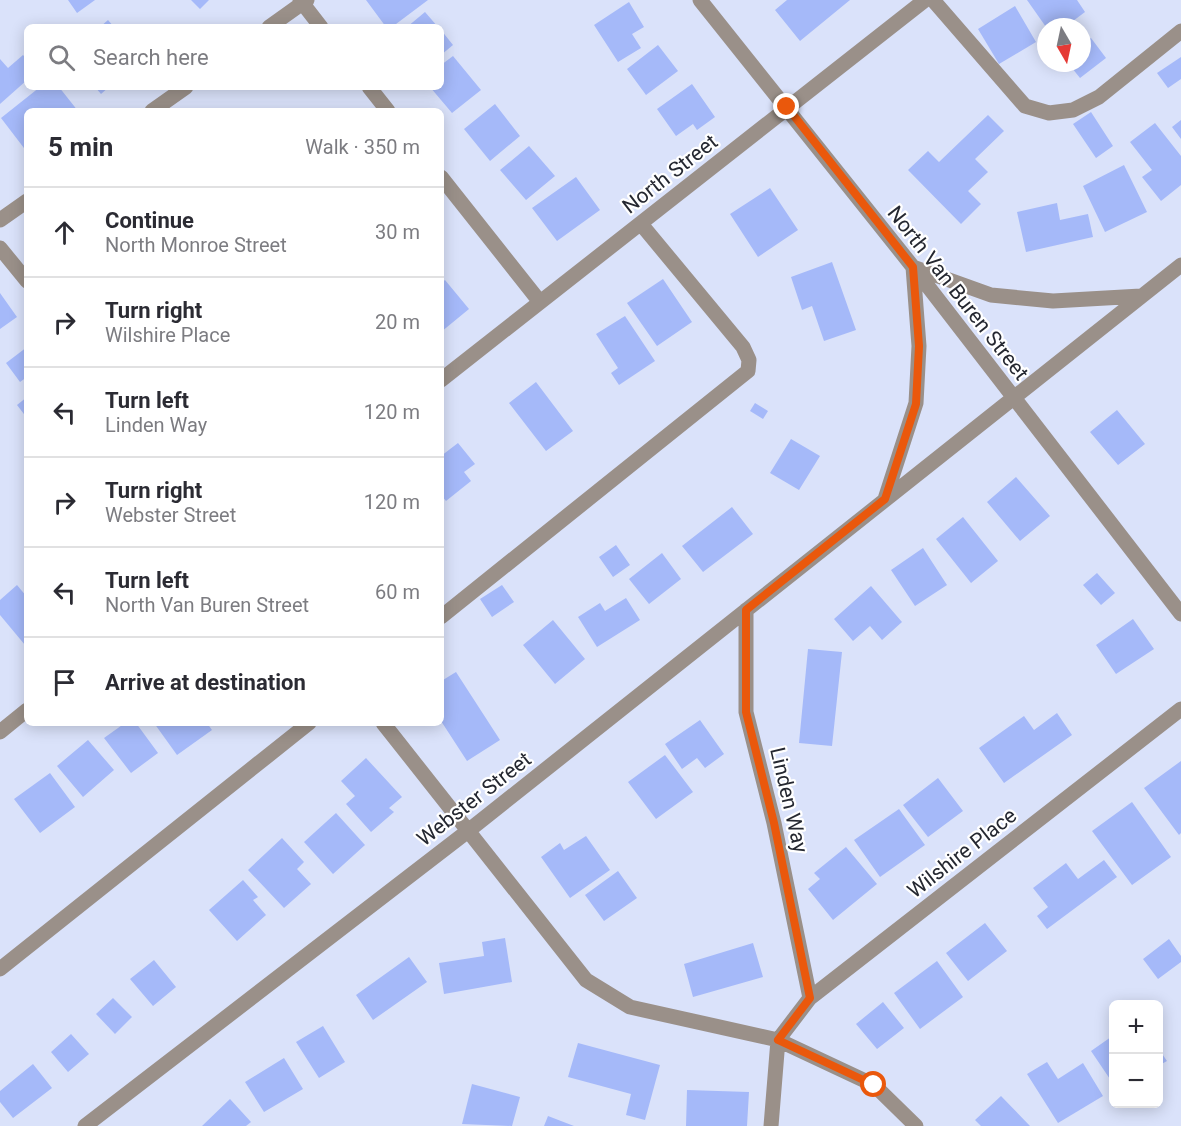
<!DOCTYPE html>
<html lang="en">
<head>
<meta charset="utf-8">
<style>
  :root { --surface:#fff; --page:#f2f2f3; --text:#2b2b33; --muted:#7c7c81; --line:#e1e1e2 }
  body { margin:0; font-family:Roboto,sans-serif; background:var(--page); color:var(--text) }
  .controls { position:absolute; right:18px; bottom:18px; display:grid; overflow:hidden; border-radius:9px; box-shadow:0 3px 15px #0003 }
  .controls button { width:54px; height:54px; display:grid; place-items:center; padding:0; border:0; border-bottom:2px solid var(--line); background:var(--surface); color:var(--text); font:30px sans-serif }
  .compass { position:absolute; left:1037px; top:18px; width:54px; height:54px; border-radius:50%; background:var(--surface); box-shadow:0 3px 15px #0003; rotate:171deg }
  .stop { position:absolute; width:18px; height:18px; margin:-14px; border:4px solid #ea580c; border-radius:50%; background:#fff }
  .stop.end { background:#ea580c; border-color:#fff; box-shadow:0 2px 6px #0008 }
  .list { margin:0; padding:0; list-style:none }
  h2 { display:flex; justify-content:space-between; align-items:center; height:78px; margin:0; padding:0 24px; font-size:26px }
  h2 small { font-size:20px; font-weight:400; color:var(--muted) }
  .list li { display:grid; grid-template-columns:39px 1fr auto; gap:18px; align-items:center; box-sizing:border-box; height:90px; padding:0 24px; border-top:2px solid var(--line) }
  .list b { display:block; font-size:22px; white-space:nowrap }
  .list p { margin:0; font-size:20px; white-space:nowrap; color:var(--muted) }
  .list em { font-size:20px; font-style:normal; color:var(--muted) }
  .icon { flex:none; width:33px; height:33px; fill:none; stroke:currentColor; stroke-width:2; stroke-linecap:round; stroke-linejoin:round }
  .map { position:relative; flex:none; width:1181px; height:1126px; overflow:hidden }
  .search { position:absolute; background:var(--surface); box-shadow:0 3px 15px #0003; left:24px; top:24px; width:420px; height:66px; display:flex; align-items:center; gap:15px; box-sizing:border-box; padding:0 21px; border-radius:9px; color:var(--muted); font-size:22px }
  .panel { position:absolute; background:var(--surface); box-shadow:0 3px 15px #0003; left:24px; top:108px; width:420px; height:618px; border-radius:9px }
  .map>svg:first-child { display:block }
</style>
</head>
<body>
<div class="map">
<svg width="1181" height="1126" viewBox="0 0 1181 1126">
  <rect width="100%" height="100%" fill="#dae2fa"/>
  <path fill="#a5b9f9" d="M68 0H95L77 13Z
    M191 0H209L200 9Z
    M366 0H428L392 27H386Z
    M787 0H850L800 41 775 10Z
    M1027 0H1077L1085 12 1065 27H1046Z
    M629 2 644 27 632 34 641 48 618 62 594 25Z
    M1015 6 1036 42 999 64 978 29Z
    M425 12 438 27H407Z
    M108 20 114 27H100Z
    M441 30 453 45 441 55Z
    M1091 38 1106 58 1080 78 1068 63H1082V45Z
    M658 45 678 71 646 95 627 69Z
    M23 55 27 59V80L0 104V59L8 68Z
    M453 56 481 90 452 113 430 87H441V65Z
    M1181 57V79L1168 88 1157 73Z
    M692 84 715 117 697 130 693 124 676 136 657 109Z
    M40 87H59L78 111H27V152L1 118Z
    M95 87H109L101 94Z
    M495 104 520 136 490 161 464 129Z
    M1091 112 1113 146 1096 158 1073 124Z
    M988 115 1004 131 975 159 988 172 968 191 981 204 961 224 908 170 928 151 939 162Z
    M1181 120V139L1172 127Z
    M1155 123 1181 156V185L1161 201 1142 177 1152 170 1130 142Z
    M529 146 555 176 526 200 500 170Z
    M1124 165 1147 212 1105 232 1083 186Z
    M576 177 600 210 557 241 532 208Z
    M770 188 798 230 758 257 730 214Z
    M1057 203 1060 220 1088 214 1093 237 1026 252 1017 212Z
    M832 262 856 330 824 341 812 306 802 310 791 277Z
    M663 279 692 322 657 346 627 303Z
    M445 280 469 309 441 332V283Z
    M0 293 17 317 0 329Z
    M625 316 655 361 619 385 611 373 618 368 596 334Z
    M27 347V377L20 382 6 363Z
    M536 382 573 431 546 451 509 403Z
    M27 397V418L17 405Z
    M755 403 768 411 763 419 750 411Z
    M1117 410 1145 444 1118 465 1090 432Z
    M791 439 820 456 799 490 770 473Z
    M458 443 475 464 464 472 471 481 446 501 441 495V456Z
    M1016 477 1050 516 1020 541 987 502Z
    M732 507 753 534 703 572 682 546Z
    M963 517 998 561 971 583 936 539Z
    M616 545 630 565 613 577 599 557Z
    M923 548 947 585 915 606 891 570Z
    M662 553 681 579 649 604 629 579Z
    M1097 573 1115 593 1101 605 1083 585Z
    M17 585 27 597 25 645 0 615V600Z
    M502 585 514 602 492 617 480 599Z
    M871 586 902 622 882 640 870 626 853 641 834 619Z
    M626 598 640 620 597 647 578 617 600 603 605 611Z
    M1133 619 1154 649 1116 674 1096 645Z
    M553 620 585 659 555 684 523 645Z
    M808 649 842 652 832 746 799 743Z
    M456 672 500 740 467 761 441 721V678L443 680Z
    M1057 713 1072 735 1004 783 979 748 1024 716 1034 730Z
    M700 720 724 754 705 768 697 758 682 769 665 744Z
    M125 723H136L158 753 131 773 104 738Z
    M154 723H207L212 730 177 755Z
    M88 740 114 770 83 797 57 766Z
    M665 755 693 792 656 819 628 782Z
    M366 758 402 797 389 808 394 812 371 832 346 804 355 796 341 781Z
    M1181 761V833L1179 835 1144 788Z
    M50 773 75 807 40 833 14 799Z
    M938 778 963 811 928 837 903 805Z
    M1132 802 1171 857 1132 885 1092 831Z
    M899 809 925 845 880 877 854 840Z
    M336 813 365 845 333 874 304 842Z
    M586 836 610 870 570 898 541 857 560 843 564 850Z
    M282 838 304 862 297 869 311 884 284 908 248 870Z
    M846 847 877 884 833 920 808 889 820 879 814 873Z
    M1104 860 1117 877 1047 929 1037 916 1048 907 1033 888 1066 863 1078 879Z
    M618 871 637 898 604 921 585 895Z
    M243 880 258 897 253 900 266 915 237 941 209 910Z
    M985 923 1007 951 968 981 946 953Z
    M505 938 512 982 444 994 439 963 484 956 482 942Z
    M1169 939 1181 956V962L1158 979 1143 959Z
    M753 943 763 977 693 997 684 964Z
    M409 957 427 982 373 1020 356 995Z
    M154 960 176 987 153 1006 130 979Z
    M937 961 963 997 920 1029 894 993Z
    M113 998 132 1017 115 1034 96 1014Z
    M883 1002 904 1028 877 1049 856 1024Z
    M323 1026 345 1062 319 1078 296 1042Z
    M71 1034 89 1054 68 1072 51 1052Z
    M1111 1037 1114 1040V1085L1091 1051Z
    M578 1043 660 1065 645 1120 626 1115 631 1094 568 1077Z
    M1158 1048 1167 1061 1158 1066Z
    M284 1058 303 1089 264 1112 245 1082Z
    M1047 1062 1058 1079 1083 1063 1103 1096 1058 1123 1027 1074Z
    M33 1064 52 1088 13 1118 0 1102V1091Z
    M472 1084 520 1097 512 1126 462 1124Z
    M687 1090 749 1092 747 1126H686Z
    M1001 1096 1030 1126H981L975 1120Z
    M230 1099 251 1122 246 1126H202Z
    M548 1116 574 1126H544Z"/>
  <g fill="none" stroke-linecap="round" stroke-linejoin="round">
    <path stroke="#9a9089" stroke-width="15" d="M300 0 321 27
      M700 0 913 267 1181 614
      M933 0 1025 106 1049 113 1073 110 1099 97 1181 31
      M269 27 307 0
      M369 87 388 111
      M152 111 186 87
      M441 177 540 302
      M0 220 27 201
      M0 248 27 281
      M441 380 925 0
      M885 499 916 403 919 346 913 267 991 295 1053 301 1141 296
      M746 610V712L774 823 810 998
      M441 617 748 371 749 360 743 347 641 224
      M383 723 586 980 630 1007 778 1040 874 1085 916 1126
      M0 732 27 710
      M0 969 309 723
      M85 1126 468 831 1181 265
      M771 1126 778 1040 810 998 1181 709"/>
  </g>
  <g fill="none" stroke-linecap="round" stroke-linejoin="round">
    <path stroke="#ea580c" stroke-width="8" d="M787 107 913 267 919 346 916 404 885 499 746 610V712L774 823 810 998 778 1040 874 1085"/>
  </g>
  <g text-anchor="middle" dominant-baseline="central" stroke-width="4.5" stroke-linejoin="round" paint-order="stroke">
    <g font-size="21" fill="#252831" stroke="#fff">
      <text transform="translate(670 174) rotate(-38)">North Street</text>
      <text transform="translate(958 293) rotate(52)">North Van Buren Street</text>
      <text transform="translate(474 799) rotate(-38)">Webster Street</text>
      <text transform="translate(789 800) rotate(77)">Linden Way</text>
      <text transform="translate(962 853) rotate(-38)">Wilshire Place</text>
    </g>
  </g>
</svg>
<div class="controls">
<button>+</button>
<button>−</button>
</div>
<svg class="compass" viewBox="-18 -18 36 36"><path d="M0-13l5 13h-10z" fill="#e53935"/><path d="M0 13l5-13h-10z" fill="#7c7c81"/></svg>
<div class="stop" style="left:874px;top:1085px"></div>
<div class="stop end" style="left:787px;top:107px"></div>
<div class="search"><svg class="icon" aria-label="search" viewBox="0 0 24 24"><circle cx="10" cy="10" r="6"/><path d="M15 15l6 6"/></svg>Search here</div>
<section class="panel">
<h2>5 min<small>Walk · 350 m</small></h2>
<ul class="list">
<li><svg class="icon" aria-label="ahead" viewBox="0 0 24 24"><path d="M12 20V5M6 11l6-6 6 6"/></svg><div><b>Continue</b><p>North Monroe Street</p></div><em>30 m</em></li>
<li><svg class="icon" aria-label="right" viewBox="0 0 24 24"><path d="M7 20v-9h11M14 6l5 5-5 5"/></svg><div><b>Turn right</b><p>Wilshire Place</p></div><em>20 m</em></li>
<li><svg class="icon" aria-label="left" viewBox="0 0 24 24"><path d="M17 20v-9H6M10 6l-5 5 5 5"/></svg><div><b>Turn left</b><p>Linden Way</p></div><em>120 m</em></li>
<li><svg class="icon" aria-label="right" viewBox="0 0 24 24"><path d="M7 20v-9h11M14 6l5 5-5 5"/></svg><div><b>Turn right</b><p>Webster Street</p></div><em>120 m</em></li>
<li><svg class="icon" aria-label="left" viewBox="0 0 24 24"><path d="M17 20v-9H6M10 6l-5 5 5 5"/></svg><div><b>Turn left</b><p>North Van Buren Street</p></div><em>60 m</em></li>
<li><svg class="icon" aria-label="arrive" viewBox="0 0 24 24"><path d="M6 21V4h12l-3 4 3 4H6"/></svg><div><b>Arrive at destination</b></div></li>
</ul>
</section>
</div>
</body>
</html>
